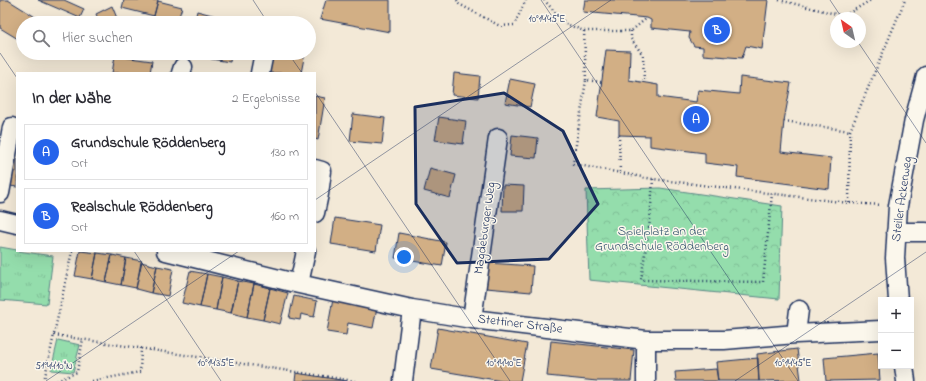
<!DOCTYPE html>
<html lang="de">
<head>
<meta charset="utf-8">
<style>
  :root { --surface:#fff; --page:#f2f2f3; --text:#2b2b33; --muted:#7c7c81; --line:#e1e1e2; --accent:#2563eb }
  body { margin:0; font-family:"Indie Flower",sans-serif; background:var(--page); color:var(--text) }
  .controls { position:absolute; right:12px; bottom:12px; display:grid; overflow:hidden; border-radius:0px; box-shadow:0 4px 16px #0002 }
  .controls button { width:36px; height:36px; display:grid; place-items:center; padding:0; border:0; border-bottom:1px solid var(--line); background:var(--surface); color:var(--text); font:20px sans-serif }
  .compass { position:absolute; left:830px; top:12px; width:36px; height:36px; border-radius:50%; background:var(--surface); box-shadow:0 4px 16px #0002; rotate:326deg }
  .you { position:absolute; left:404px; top:257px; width:14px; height:14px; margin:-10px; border:3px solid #fff; border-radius:50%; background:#1a73e8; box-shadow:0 0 0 6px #1a73e833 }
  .badge { display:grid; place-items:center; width:26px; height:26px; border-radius:50%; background:var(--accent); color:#fff; font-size:13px; font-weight:700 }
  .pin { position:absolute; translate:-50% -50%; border:2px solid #fff; box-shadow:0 1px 4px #0006 }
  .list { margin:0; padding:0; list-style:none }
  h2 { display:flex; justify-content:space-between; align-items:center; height:52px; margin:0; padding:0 16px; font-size:17px }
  h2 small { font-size:13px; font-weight:400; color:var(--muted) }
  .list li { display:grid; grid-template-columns:26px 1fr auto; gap:12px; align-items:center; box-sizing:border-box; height:56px; margin:0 8px 8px; padding:0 8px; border:1px solid var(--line); border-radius:0px }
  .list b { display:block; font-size:15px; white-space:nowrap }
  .list p { margin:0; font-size:13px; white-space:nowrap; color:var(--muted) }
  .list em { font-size:13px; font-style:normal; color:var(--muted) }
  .icon { flex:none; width:22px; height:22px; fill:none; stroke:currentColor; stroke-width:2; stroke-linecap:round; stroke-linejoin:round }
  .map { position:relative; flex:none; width:926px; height:381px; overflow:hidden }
  .search { position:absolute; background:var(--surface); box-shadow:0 4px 16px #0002; left:16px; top:16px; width:300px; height:44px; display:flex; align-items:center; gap:10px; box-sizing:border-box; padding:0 14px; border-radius:22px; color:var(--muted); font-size:15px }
  .panel { position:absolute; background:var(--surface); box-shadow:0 4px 16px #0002; left:16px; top:72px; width:300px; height:180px; border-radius:0px }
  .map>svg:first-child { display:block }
</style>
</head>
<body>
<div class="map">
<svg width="926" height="381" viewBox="0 0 926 381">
  <defs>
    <pattern id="grass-tufts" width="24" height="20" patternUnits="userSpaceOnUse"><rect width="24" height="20" fill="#94ddac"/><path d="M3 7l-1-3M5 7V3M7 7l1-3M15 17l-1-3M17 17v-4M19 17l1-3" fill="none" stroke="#7fbe96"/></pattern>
    <pattern id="forest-crowns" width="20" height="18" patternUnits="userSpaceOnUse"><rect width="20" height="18" fill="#94ddac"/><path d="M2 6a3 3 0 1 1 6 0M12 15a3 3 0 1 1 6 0" fill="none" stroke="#7fbe96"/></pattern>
  </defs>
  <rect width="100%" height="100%" fill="#f3e9d7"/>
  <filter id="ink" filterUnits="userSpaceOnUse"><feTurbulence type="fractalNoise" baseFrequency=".025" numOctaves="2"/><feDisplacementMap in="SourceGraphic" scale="8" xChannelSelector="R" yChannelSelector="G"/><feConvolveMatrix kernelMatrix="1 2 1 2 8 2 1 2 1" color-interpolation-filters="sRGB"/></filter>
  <g filter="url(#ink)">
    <path fill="url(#grass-tufts)" stroke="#588685" d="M0 247 17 250V251L53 256 47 304 0 300Z
      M58 340 80 345 73 372 51 370Z"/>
    <path fill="url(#forest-crowns)" stroke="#588685" d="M660 188 782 206 779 299 589 280 586 190Z"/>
    <path fill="#d2af85" stroke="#1b2f5e" d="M0 0H8L45 23H23V42L0 28Z
      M38 0H64L84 9 80 18Z
      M124 0H158L154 16 122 8Z
      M326 0H390V32L320 19Z
      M585 0H768L762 49 746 46 742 58 703 55V47L694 46 689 38 690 32 651 28V20L647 18 583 12Z
      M158 1 182 7 177 23H152Z
      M112 6 119 23H100L96 14Z
      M197 11 216 16 214 23H194Z
      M606 50 630 51 629 80 658 85V97L696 102 698 90 739 94 740 77 791 83 784 121 781 152 831 158 829 189 737 177 738 167 705 163V153L650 146V136L619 135V121L597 117Z
      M212 53H231L230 62 211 59Z
      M268 53H305L301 73H264Z
      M115 56 152 61 150 73H112Z
      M454 73 480 76 478 98 452 95Z
      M510 79 535 84 530 107 505 103Z
      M315 96 325 98 318 140 315 139Z
      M353 114 385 118 382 144 350 141Z
      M439 117 466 121 463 144 435 140Z
      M512 135 538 138 536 158 510 156Z
      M15 158 17 159V187L10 186Z
      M430 168 456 175 450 198 424 191Z
      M503 185 524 186 523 211H502Z
      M335 218 380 225 376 251 331 244Z
      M399 233 446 242 442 266 395 258Z
      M80 251 97 253 92 279 75 276Z
      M97 253 112 255 106 282 92 279Z
      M112 255 126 258 121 285 106 282Z
      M126 258 142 261 136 288 121 285Z
      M141 262 157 266 151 293 136 289Z
      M489 263 533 266 531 292 486 288Z
      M157 266 173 269 168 296 151 293Z
      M190 271 207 274 200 307 182 303Z
      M207 274 222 277 216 310 200 307Z
      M222 277 238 281 231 313 216 310Z
      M238 281 254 284 247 317 231 313Z
      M254 284 270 288 263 320 247 317Z
      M270 288 288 293 280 324 263 320Z
      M294 296 317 301 314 317 301 314 300 320 289 318Z
      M333 299 377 307 373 328 348 323 346 335 327 332Z
      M438 328 527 344 520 381H502L431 369Z
      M551 341 634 350 631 381H597L547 376Z
      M797 349 801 380 759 381 757 354Z
      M878 353 880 380 826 381 824 358Z
      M758 358 759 381H718L716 362Z
      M716 369 718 381H676L675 372Z
      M296 373 347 381H295Z"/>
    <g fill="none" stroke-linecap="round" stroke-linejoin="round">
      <g stroke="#1b2f5e" stroke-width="21">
        <path id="minor" d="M181 73 183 67
          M260 73 264 53
          M315 169 322 171 319 194 315 213
          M0 193 12 127
          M0 220 17 224
          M896 232H926
          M166 251 299 284 412 309 472 319 646 340H724L796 334 881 330
          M299 284 306 251
          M898 300 895 258 898 206 914 120 926 76
          M472 319 498 138
          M796 334 799 310
          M646 340V381
          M904 366 906 381
          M403 381 412 309"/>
      </g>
      <path stroke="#1b2f5e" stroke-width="2.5" stroke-dasharray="1 3" stroke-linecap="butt" d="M457 0 459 4 500 26 514 25 526 0
        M544 0 566 24 584 31H631L647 18
        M779 0 844 16 871 0
        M584 31 586 80
        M631 31V39L643 55 644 83
        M601 82 586 80 573 164 653 179 849 203 881 205
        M784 121 850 131
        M619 135 620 173
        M653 179 650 220 641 280 763 282 772 194
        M849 203 850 131 905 0
        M54 335 355 381
        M44 381 72 251
        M57 381 77 372 83 339
        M92 381 140 372 141 348"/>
      <use href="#minor" stroke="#fbf7ec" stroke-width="18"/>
    </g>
  </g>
  <path fill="#1b2f5e" fill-opacity="0.2" stroke="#1b2f5e" stroke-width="3" stroke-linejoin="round" d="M504 93 563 131 598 204 549 259 457 263 416 204 415 107Z"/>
  <path fill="none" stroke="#1b2f5e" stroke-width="1" stroke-opacity="0.45" d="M253 0 268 23M541 0 798 381M830 0 842 18M858 42 926 143M0 53 17 78M288 53 302 73M315 92 510 381M315 200 611 0M134 251 221 381M46 381 239 251M735 381 926 252"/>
  <g text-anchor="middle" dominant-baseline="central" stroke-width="3" stroke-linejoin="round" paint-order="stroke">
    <g font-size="13" fill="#1b2f5e" stroke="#fbf7ec">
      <text transform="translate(902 199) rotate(-82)">Steiler Ackerweg</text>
      <text transform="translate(485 228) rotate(-82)">Magdeburger Weg</text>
      <text transform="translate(520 324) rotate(7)">Stettiner Straße</text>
    </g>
    <g font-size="13" fill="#395a72" stroke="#fbf7ec">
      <text x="662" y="231">Spielplatz an der<tspan x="662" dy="15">Grundschule Röddenberg</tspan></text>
    </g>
  </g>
  <g font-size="10" text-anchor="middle" fill="#1b2f5e" stroke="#fbf7ec" stroke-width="3" stroke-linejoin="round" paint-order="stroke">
    <text x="547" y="22">10°14'45"E</text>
    <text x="216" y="366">10°14'35"E</text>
    <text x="504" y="366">10°14'40"E</text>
    <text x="793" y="366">10°14'45"E</text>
    <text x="54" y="369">51°44'10"N</text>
  </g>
</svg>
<div class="controls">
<button>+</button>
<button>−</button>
</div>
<svg class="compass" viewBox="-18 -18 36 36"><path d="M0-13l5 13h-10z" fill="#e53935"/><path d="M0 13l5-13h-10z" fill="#7c7c81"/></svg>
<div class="you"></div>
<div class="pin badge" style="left:696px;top:119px">A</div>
<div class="pin badge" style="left:717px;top:30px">B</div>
<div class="search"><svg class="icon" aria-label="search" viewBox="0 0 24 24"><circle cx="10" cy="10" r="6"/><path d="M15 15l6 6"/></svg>Hier suchen</div>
<section class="panel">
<h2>In der Nähe<small>2 Ergebnisse</small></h2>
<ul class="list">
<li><span class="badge">A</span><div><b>Grundschule Röddenberg</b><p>Ort</p></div><em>130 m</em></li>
<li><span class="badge">B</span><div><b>Realschule Röddenberg</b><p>Ort</p></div><em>160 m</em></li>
</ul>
</section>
</div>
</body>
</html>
